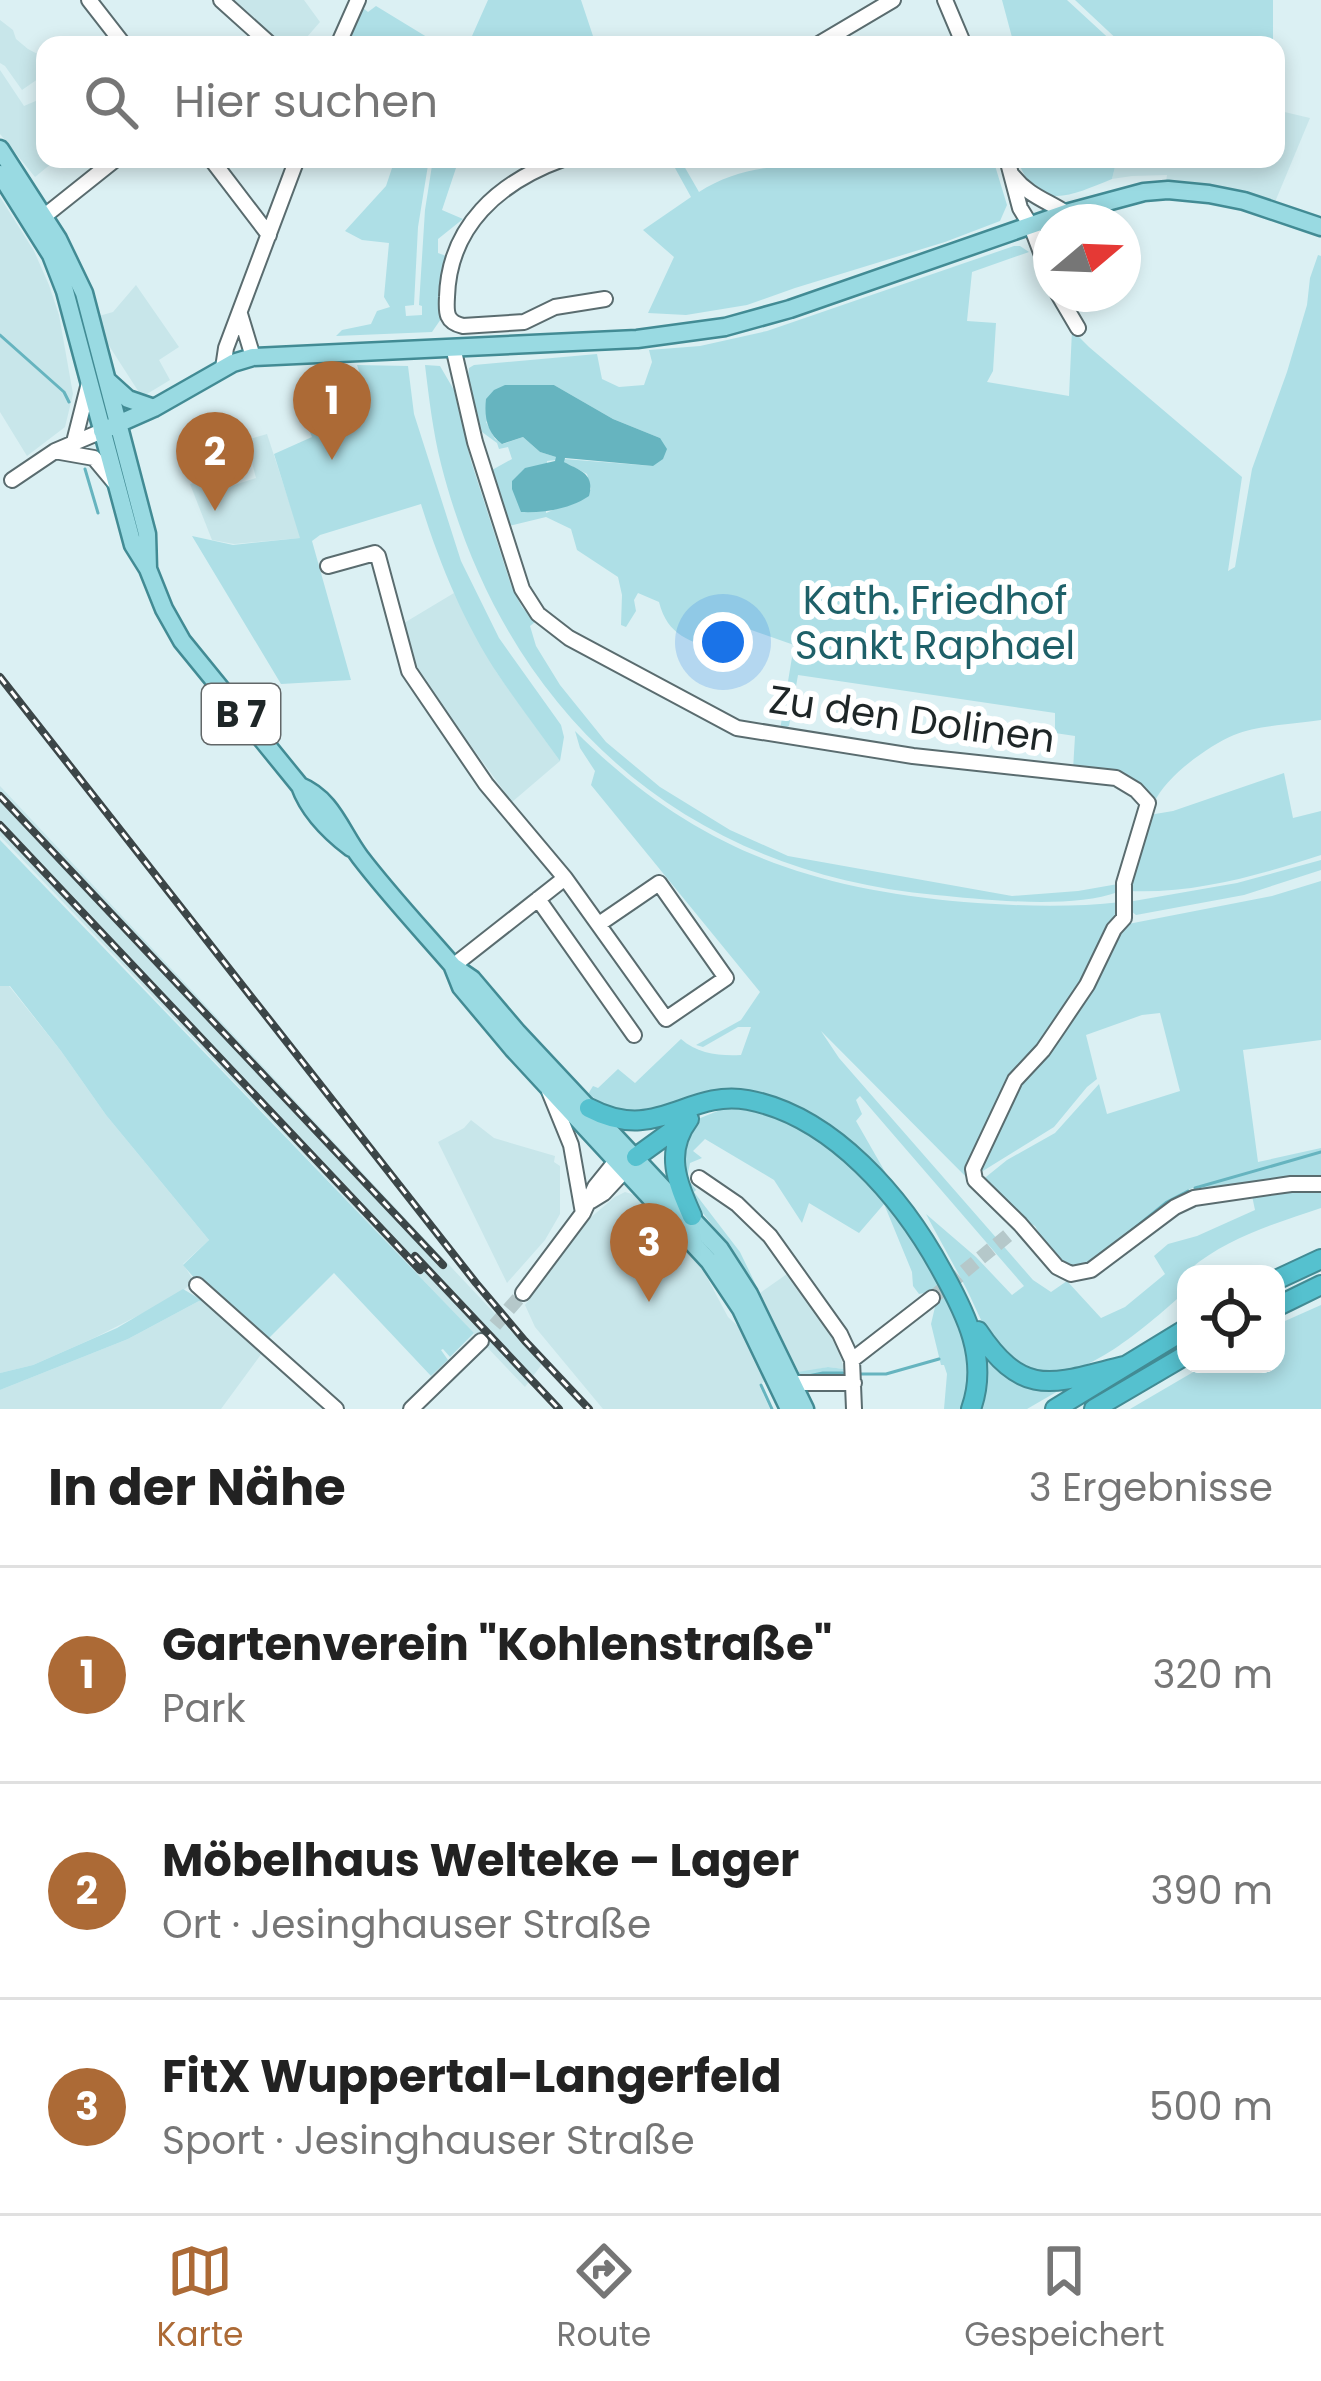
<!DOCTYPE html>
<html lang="de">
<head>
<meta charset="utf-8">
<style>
  :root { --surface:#fff; --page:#f2f2f2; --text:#222; --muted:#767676; --line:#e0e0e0; --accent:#ac6a36 }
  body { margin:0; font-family:Poppins,sans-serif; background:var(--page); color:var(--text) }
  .controls { position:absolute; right:36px; bottom:36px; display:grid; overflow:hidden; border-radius:24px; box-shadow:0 6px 18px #0003 }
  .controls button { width:108px; height:108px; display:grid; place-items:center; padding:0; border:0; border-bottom:3px solid var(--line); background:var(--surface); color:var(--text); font:60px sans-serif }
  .compass { position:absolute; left:1033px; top:204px; width:108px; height:108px; border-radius:50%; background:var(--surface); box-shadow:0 6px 18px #0003; rotate:71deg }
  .you { position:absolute; left:723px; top:642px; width:42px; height:42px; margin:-30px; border:9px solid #fff; border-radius:50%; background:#1a73e8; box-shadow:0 0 0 18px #1a73e833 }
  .badge { display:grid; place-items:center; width:78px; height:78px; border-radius:50%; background:var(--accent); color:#fff; font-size:39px; font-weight:700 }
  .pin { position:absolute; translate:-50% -99px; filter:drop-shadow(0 3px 6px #0008) }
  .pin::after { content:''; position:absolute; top:63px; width:42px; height:36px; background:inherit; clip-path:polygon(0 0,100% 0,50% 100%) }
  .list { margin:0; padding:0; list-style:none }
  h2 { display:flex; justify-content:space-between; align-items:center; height:156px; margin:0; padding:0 48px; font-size:51px }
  h2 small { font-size:39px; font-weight:400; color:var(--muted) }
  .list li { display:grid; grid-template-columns:78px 1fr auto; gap:36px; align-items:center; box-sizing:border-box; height:216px; padding:0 48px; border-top:3px solid var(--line) }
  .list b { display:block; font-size:45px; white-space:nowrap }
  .list p { margin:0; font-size:39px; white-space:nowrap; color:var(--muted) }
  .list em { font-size:39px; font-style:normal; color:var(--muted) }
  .icon { flex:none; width:66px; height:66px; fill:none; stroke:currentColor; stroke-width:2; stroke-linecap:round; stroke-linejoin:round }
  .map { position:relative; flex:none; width:1321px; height:1409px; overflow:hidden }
  .search { position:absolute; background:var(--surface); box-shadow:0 6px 18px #0003; left:36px; right:36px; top:36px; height:132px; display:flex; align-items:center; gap:30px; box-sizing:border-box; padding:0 42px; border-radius:24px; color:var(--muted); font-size:45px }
  .sheet { height:804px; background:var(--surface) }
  nav { display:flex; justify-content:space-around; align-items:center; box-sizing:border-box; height:168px; border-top:3px solid var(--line); background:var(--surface); font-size:33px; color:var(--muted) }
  nav a { display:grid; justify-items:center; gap:6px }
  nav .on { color:var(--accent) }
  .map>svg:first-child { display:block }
</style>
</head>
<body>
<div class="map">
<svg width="1321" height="1409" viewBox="0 0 1321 1409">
  <rect width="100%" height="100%" fill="#dbf0f3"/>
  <path fill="#c8e6ea" d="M234 0H304L320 22 300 45H284Z
    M0 20 13 30 16 39 28 49 45 58V74L22 90 5 66 0 63Z
    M0 70 24 106 45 97V159H57L35 177 0 134Z
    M1276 110 1310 118 1275 202 1231 190 1166 182 1167 175 1132 176 1112 179 1117 159H1276Z
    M0 197 34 251 49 285 59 315 73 394 65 427 27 456 0 412Z
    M136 285 179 347 159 360 170 380 142 397 106 341 99 316 113 312Z
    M267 434 301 538 234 544 212 540 190 484 219 476 225 488 256 478 246 440Z
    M454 593 497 673 560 761 512 802 418 673 404 623Z
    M0 786 542 1364 525 1387 0 836Z
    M0 986H9L61 1051 106 1115 209 1240 183 1264 194 1281 177 1296 94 1338 33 1365 0 1373Z
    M471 1120 494 1138 555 1156 554 1162 560 1166V1214L545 1240 507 1283 438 1142 464 1128Z
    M625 1192 635 1195 703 1270 728 1317 740 1328 765 1381 759 1385 770 1409H603L535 1327 525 1305 590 1218 615 1197Z
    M787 1274 827 1329 838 1349 844 1369 828 1367 799 1373 760 1293Z
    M199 1301 205 1302 262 1353 221 1409H0V1390L128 1339Z"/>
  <path fill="#aedfe6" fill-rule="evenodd" d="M488 0H581L596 45H468Z
    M1002 0H1067L1116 45H1004L1013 41Z
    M1075 0H1273V44L1123 45Z
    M376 6 440 45H347L363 8 368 12Z
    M395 159H429L418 227 414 305 405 306 406 316 422 315V306L419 305 425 210 433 159H459L442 210 463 219 438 239V253L449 257 443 316 432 332 336 336 342 330 371 324 377 311 390 307 384 297 389 243 362 240 345 231 386 186Z
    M670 159H680L699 192C739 166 784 164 831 166L828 159H993L1007 205 1000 221 945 242 795 288 747 305 686 315 648 313 674 257 643 230 691 197Z
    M1017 159H1117L1112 179C1069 196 1038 214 1017 159Z
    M1014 246H1020L1029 252 972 272 967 321 996 323 993 371 987 382 1069 396 1072 330 1089 347 1242 477 1228 571 1235 567 1252 469 1287 372 1307 305 1310 278 1318 255 1321 256V720C1296 724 1257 725 1234 735 1208 746 1165 777 1154 803L1137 790 1073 770 1075 736 1055 733V713L798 675 789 726 780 730 794 645 729 622 720 652C690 640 668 637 659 602L638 593 634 600 636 611 626 627 621 625 622 595 618 577 577 550 571 529 546 517 509 526 492 470 512 459 508 447 499 449 497 443 482 432 468 377 469 368 474 365 597 354 602 379 619 387 644 385 652 362 649 350 700 346 767 331ZM554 385 613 419 660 438 653 466 564 459V462L587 474 591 489C578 504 564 505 546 513L547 461 556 460V457L540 452 523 437 503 444 495 439 486 422 534 386Z
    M357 365 408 366 414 414 461 561 499 638 561 725 564 737 560 761C540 733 519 705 499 676 465 625 439 563 421 504L320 535 312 541 351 680 281 684 192 536 233 545 300 538 274 454 312 437 301 411 334 396 339 406H370Z
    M425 365 440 366 454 390 471 461 511 585 522 607 535 622 530 626 536 646 560 685 606 742 660 787 730 830 788 856 1012 896 1078 891 1118 884V892C1072 909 986 900 936 895 681 872 504 711 441 464 433 432 429 398 425 365Z
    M575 731C690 846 804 888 964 902 1015 906 1070 908 1121 902V910L1080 991 1041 1048 1013 1078 969 1170 978 1189 821 1031 839 1058 1033 1280 1051 1292 1067 1281 1101 1318 1125 1307 1165 1274 1154 1256 1168 1244 1197 1236 1255 1210 1251 1191 1243 1187 1210 1193 1200 1185 1183 1192 1185 1197 1137 1230 1095 1264 1074 1269 1062 1266 1054 1259 1035 1226 1022 1219 981 1181 1007 1160 1055 1133 1099 1084 1107 1114 1180 1091 1160 1013 1142 1015 1086 1035 1097 1079 1087 1087 1054 1127 978 1174V1163L1017 1083 1042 1055 1088 988 1113 936 1123 925 1272 896 1321 881V1040L1243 1050 1258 1162 1321 1148V1208C1276 1223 1227 1238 1190 1269L1189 1274H1186V1291C1151 1322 1066 1402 1017 1366 990 1347 980 1316 966 1288 953 1263 939 1239 926 1214L976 1257 1012 1295 1024 1286 860 1096 856 1100 862 1114 856 1121 896 1191C847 1142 779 1073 702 1093 664 1104 654 1121 611 1112V1109L588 1094 593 1086 598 1088 618 1069 635 1083 681 1039C698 1054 719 1056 741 1055L751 1027H738L703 1047 696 1045 741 1020 760 992 591 785 595 771 580 748Z
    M1284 773 1293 818 1321 811V855C1260 875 1193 894 1129 891L1149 815 1173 811Z
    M0 840 474 1333 450 1357 443 1349 441 1350 448 1360 431 1376 334 1273 269 1338 200 1276 196 1280 183 1265 209 1240 106 1115 61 1051 10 986H0Z
    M1321 860V870L1244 895 1136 915 1131 911 1128 902 1237 883Z
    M725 1108C792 1109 853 1158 895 1208 912 1228 924 1256 937 1279 952 1304 971 1333 973 1363 973 1378 968 1395 965 1409H944L947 1374 944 1365H941L931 1324 935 1307 929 1292 919 1294 913 1286 912 1272 884 1204 859 1233 809 1203 802 1223 774 1180 705 1139 693 1151 702 1158 690 1163 687 1178 696 1190 694 1192 740 1252 798 1372 828 1367 844 1369 843 1377 800 1380 747 1274 735 1254 691 1198 678 1167 689 1128 698 1119Z
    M183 1289 205 1302 199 1301 128 1339 0 1390V1373L33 1365 117 1328Z
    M1321 1305V1409H1130L1207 1364H1276V1325Z
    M979 1344 995 1363 1065 1387 1027 1409H976Z"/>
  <path fill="#66b4bf" d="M505 385H554L613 419 660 438 667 449 663 459 653 466 565 458 564 462C581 471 595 474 589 496 570 509 544 513 521 512L512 489V481L525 468 555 461 556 457 540 452 523 437 502 444C487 433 484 417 486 399L494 390Z"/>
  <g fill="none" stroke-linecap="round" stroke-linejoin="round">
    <path stroke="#66b4bf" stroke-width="3" d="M0 335 64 392 69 402
      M85 469 98 513
      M1195 1188 1321 1152
      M1116 1243 1167 1202 1188 1191
      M861 1374H886L939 1359
      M803 1377 823 1373H843
      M761 1385 772 1409"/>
    <path stroke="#b5c8ca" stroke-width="14" stroke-dasharray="14 7" stroke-linecap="butt" d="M932 1298 1012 1232
      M481 1341 523 1293"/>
    <g stroke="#5a6c6f" stroke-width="18">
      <path id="minor" d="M89 0 124 45
        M221 0 271 45
        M945 0 964 45
        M338 45 358 0
        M817 45 893 0
        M211 159 269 235
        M563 159C499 182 449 226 447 297 446 313 446 322 463 326L524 322 555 307 605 299
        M1007 159 1020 208 1031 226 1051 279
        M1013 176C1029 196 1046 200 1066 213
        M37 222 116 159
        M1058 294 1078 328
        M240 314 253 357
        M453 347 475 442 522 589 538 614 569 638 737 728 913 756 1116 778 1136 790 1148 803 1124 883V918L1114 929 1087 985 1058 1028 1043 1050 1015 1080 973 1169 975 1180 1020 1224 1057 1267 1071 1274 1091 1270 1175 1207 1194 1198 1291 1184H1321
        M223 368 226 348 297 159
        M74 442 89 383
        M60 452 94 458 114 482
        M12 480 55 451 102 431
        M328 566 375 553 378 556 409 671 486 784 565 878
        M538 899 634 1035
        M453 966 565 878 666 1019 726 978 659 883 599 924
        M549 1091 571 1145 583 1213
        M699 1178 737 1204 770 1236 840 1334 852 1360 854 1409
        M591 1201 604 1193 629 1166
        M197 1285 336 1409
        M523 1293 583 1213 595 1187 620 1156
        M852 1360 932 1298
        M793 1383H854
        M411 1409 481 1341"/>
    </g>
    <g stroke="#428b94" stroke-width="21">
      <path id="major" d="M0 149 58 239 84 293 147 534 148 569
        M0 174 51 255 65 291 133 545 148 569 164 609 182 641 300 786C309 811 330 832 351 848
        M108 381 128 399 154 408
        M102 431 154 408 233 363 253 357 637 339 725 327 790 309 1066 213 1144 192 1168 190 1209 194 1244 201 1321 227
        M300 786C332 799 341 832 360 857 389 895 422 930 453 966L472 979 517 1032 720 1249 749 1294 805 1409
        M453 967 461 987 513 1049 709 1261 741 1309 789 1409"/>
    </g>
    <g stroke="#428b94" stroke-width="22">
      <path id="highway" d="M589 1108C657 1144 687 1089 748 1100 833 1116 903 1199 942 1271 966 1314 989 1359 971 1409
        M689 1119C664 1152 677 1182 692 1216
        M636 1157 683 1123
        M1276 1280 1321 1259
        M1276 1307 1321 1285
        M978 1331C1024 1400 1054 1383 1124 1366
        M1055 1409 1186 1329
        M1094 1409 1186 1355"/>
    </g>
    <use href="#minor" stroke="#fff" stroke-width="14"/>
    <use href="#major" stroke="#99dae2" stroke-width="16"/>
    <use href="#highway" stroke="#55c1cf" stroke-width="18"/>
    <g stroke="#3c4648" stroke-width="8">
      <path id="rail" d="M0 677 476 1283 525 1341 589 1409
        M0 796 443 1265
        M0 825 420 1270
        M415 1256 559 1409"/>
    </g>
    <use href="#rail" stroke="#fff" stroke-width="3" stroke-dasharray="9" stroke-linecap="butt"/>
  </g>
  <g text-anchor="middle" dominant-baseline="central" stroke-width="12" stroke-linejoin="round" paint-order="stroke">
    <rect fill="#fff" stroke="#626768" stroke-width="3" x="202" y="684" width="78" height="60" rx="9"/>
    <g font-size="36" font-weight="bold" fill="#1e2627">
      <text x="241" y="714">B 7</text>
    </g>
    <g font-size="39" fill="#1e6068" stroke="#fff">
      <text x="935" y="600">Kath. Friedhof<tspan x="935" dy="45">Sankt Raphael</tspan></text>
    </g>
    <g font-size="39" fill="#1e2627" stroke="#fff">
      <text transform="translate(912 719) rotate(8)">Zu den Dolinen</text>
    </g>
  </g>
</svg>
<div class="controls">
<button><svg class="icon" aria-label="locate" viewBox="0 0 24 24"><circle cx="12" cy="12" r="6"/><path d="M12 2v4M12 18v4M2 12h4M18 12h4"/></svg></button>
</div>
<svg class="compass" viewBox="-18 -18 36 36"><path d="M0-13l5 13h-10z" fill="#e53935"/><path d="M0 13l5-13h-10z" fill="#767676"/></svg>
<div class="you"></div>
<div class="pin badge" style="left:332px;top:460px">1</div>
<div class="pin badge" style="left:215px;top:511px">2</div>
<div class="pin badge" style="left:649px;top:1302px">3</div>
<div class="search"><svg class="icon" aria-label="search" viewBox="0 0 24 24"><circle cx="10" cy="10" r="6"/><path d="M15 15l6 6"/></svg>Hier suchen</div>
</div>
<section class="sheet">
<h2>In der Nähe<small>3 Ergebnisse</small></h2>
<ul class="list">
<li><span class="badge">1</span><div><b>Gartenverein &quot;Kohlenstraße&quot;</b><p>Park</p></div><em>320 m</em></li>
<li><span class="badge">2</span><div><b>Möbelhaus Welteke – Lager</b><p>Ort · Jesinghauser Straße</p></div><em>390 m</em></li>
<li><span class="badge">3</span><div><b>FitX Wuppertal-Langerfeld</b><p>Sport · Jesinghauser Straße</p></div><em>500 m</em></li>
</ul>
</section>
<nav>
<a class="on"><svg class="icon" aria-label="map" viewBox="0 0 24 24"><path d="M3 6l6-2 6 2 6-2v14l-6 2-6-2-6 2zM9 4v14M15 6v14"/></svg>Karte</a>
<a><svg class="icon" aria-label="directions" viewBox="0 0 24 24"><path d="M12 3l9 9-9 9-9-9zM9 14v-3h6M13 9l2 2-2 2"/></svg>Route</a>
<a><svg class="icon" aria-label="saved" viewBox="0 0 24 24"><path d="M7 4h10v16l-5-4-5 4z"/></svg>Gespeichert</a>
</nav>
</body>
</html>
